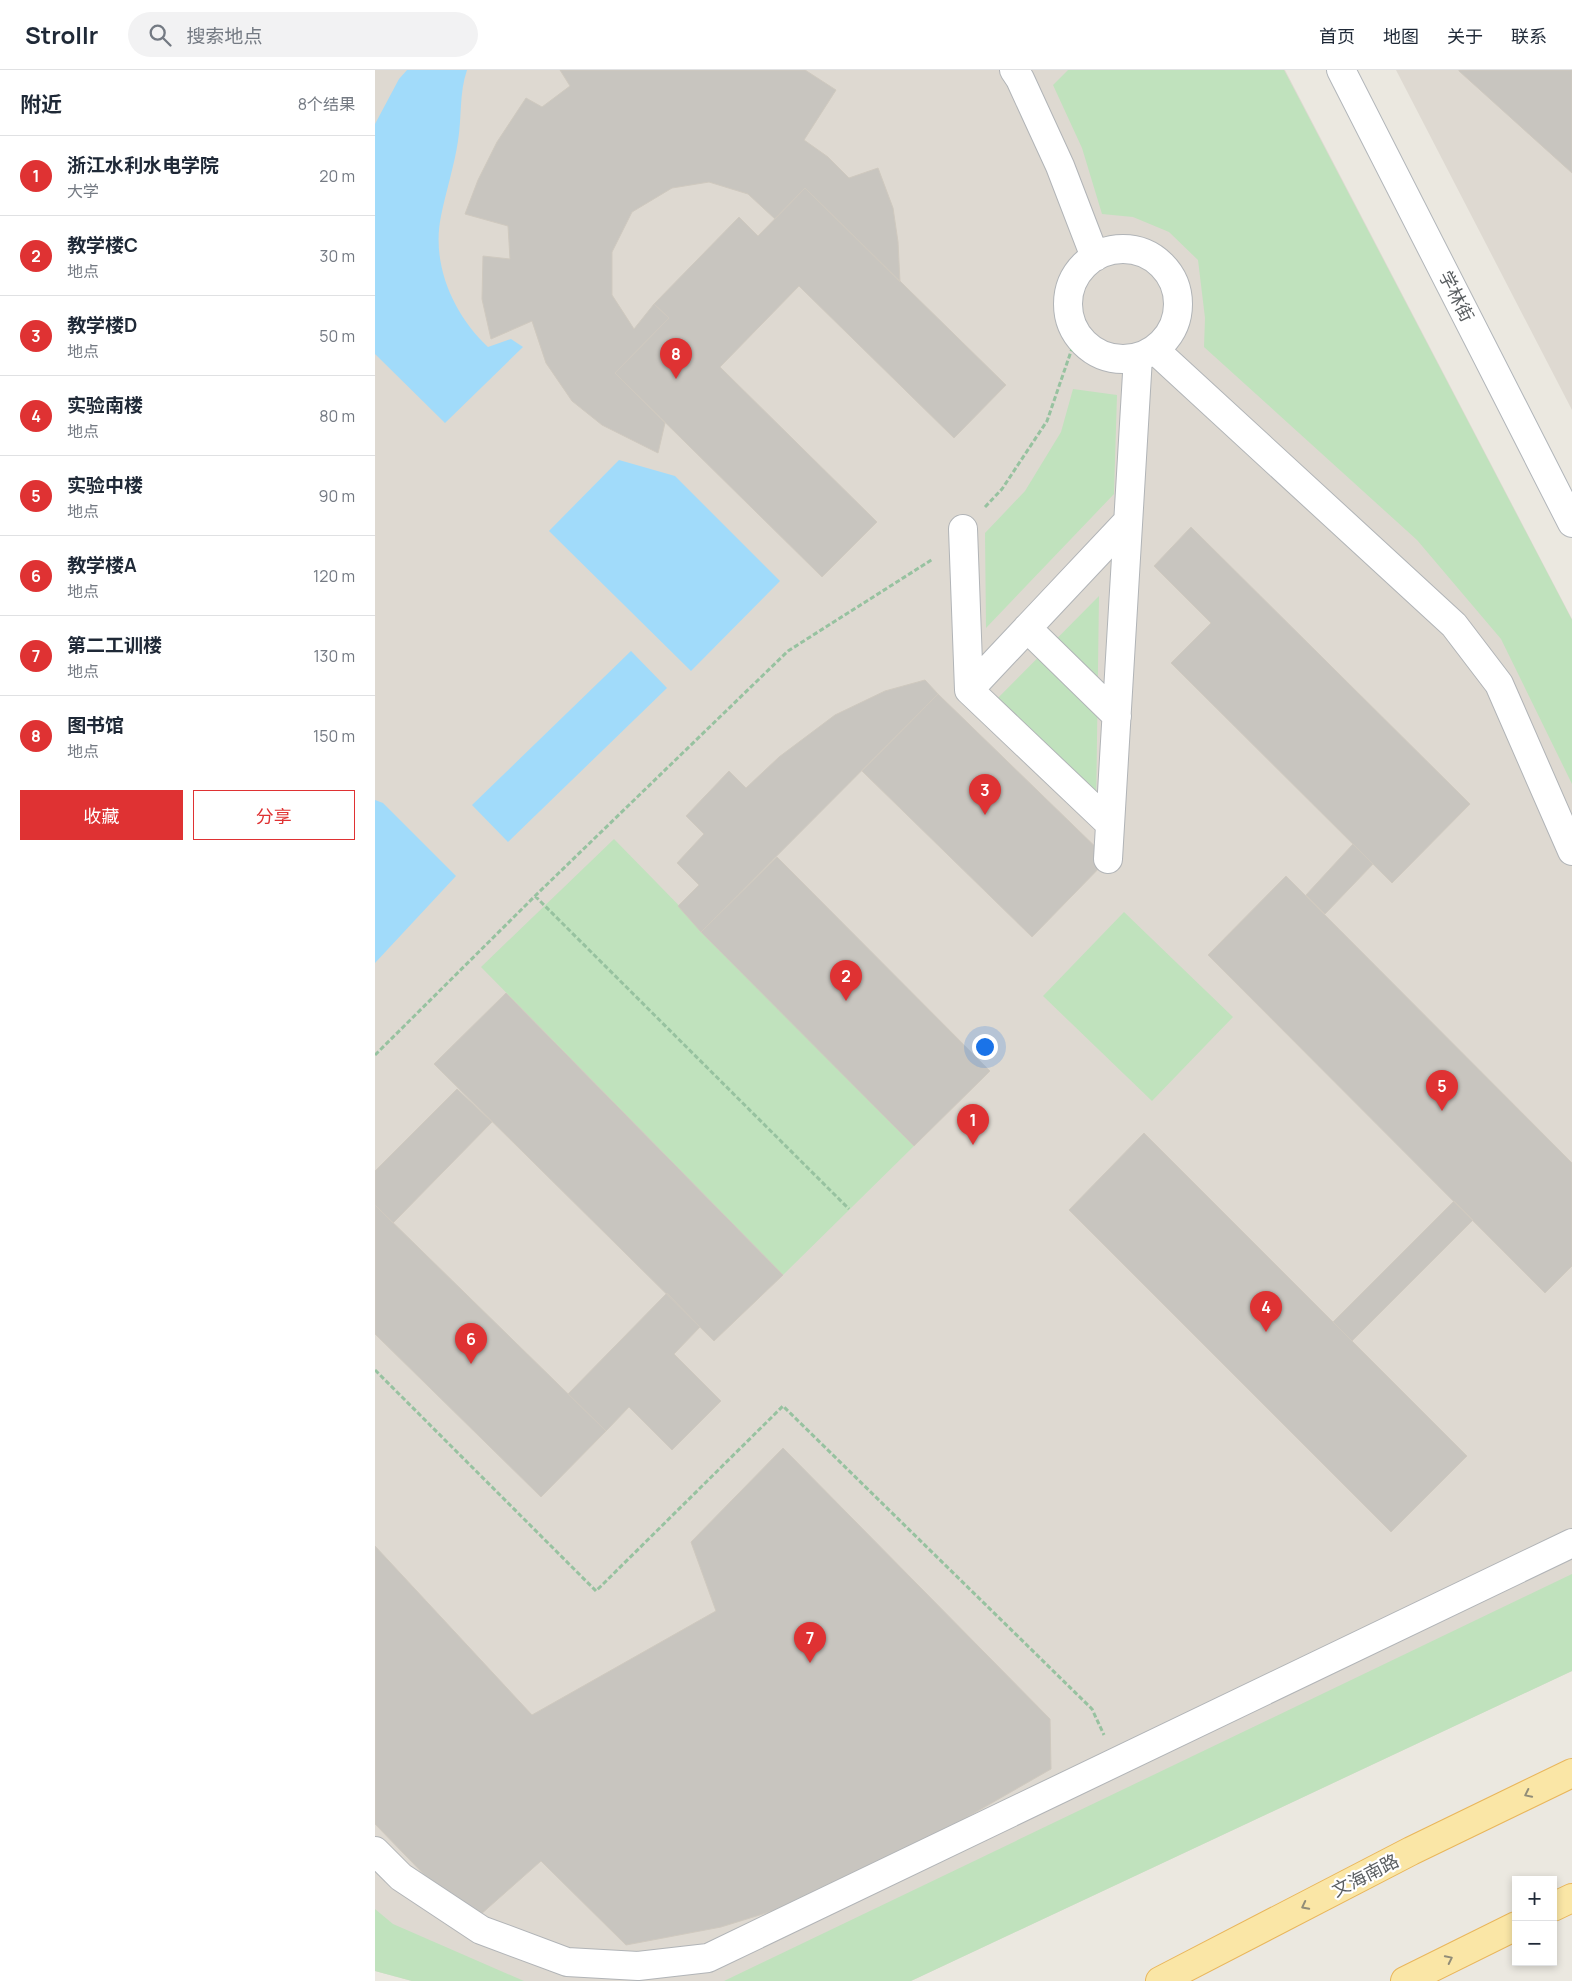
<!DOCTYPE html>
<html lang="zh">
<head>
<meta charset="utf-8">
<style>
  :root { --surface:#fff; --page:#f2f2f3; --text:#1f2937; --muted:#747a83; --line:#e0e1e3; --accent:#df3233 }
  body { margin:0; font-family:Manrope,"Noto Sans SC",sans-serif; background:var(--page); color:var(--text) }
  .controls { position:absolute; right:15px; bottom:15px; display:grid; overflow:hidden; border-radius:0px; box-shadow:0 2px 8px #0003 }
  .controls button { width:45px; height:45px; display:grid; place-items:center; padding:0; border:0; border-bottom:1px solid var(--line); background:var(--surface); color:var(--text); font:25px sans-serif }
  .you { position:absolute; left:609px; top:976px; width:18px; height:18px; margin:-12px; border:4px solid #fff; border-radius:50%; background:#1a73e8; box-shadow:0 0 0 8px #1a73e833 }
  .badge { display:grid; place-items:center; width:32px; height:32px; border-radius:50%; background:var(--accent); color:#fff; font-size:16px; font-weight:700 }
  .pin { position:absolute; translate:-50% -41px; filter:drop-shadow(0 1px 2px #0008) }
  .pin::after { content:''; position:absolute; top:26px; width:18px; height:15px; background:inherit; clip-path:polygon(0 0,100% 0,50% 100%) }
  .list { margin:0; padding:0; list-style:none }
  h2 { display:flex; justify-content:space-between; align-items:center; height:65px; margin:0; padding:0 20px; font-size:21px }
  h2 small { font-size:16px; font-weight:400; color:var(--muted) }
  .list li { display:grid; grid-template-columns:32px 1fr auto; gap:15px; align-items:center; box-sizing:border-box; height:80px; padding:0 20px; border-top:1px solid var(--line) }
  .list b { display:block; font-size:19px; white-space:nowrap }
  .list p { margin:0; font-size:16px; white-space:nowrap; color:var(--muted) }
  .list em { font-size:16px; font-style:normal; color:var(--muted) }
  .actions { display:flex; gap:10px; padding:15px 20px }
  .actions a { flex:1; padding:11px 0; border:1px solid var(--accent); border-radius:0px; text-align:center; font-size:18px; color:var(--accent) }
  .actions .main { background:var(--accent); color:#fff }
  .icon { flex:none; width:28px; height:28px; fill:none; stroke:currentColor; stroke-width:2; stroke-linecap:round; stroke-linejoin:round }
  .map { position:relative; flex:none; width:1197px; height:1911px; overflow:hidden }
  header { display:flex; align-items:center; gap:30px; box-sizing:border-box; height:70px; padding:0 25px; background:var(--surface); border-bottom:1px solid var(--line) }
  header strong { font-size:24px }
  nav { display:flex; gap:28px; margin-inline-start:auto; font-size:18px }
  .search { width:350px; height:45px; background:var(--page); display:flex; align-items:center; gap:12px; box-sizing:border-box; padding:0 18px; border-radius:28px; color:var(--muted); font-size:19px }
  main { display:flex }
  aside { flex:1; background:var(--surface) }
  .map>svg:first-child { display:block }
</style>
</head>
<body>
<header>
<strong>Strollr</strong>
<div class="search"><svg class="icon" aria-label="search" viewBox="0 0 24 24"><circle cx="10" cy="10" r="6"/><path d="M15 15l6 6"/></svg>搜索地点</div>
<nav><a>首页</a><a>地图</a><a>关于</a><a>联系</a></nav>
</header>
<main>
<aside>
<h2>附近<small>8个结果</small></h2>
<ul class="list">
<li><span class="badge">1</span><div><b>浙江水利水电学院</b><p>大学</p></div><em>20 m</em></li>
<li><span class="badge">2</span><div><b>教学楼C</b><p>地点</p></div><em>30 m</em></li>
<li><span class="badge">3</span><div><b>教学楼D</b><p>地点</p></div><em>50 m</em></li>
<li><span class="badge">4</span><div><b>实验南楼</b><p>地点</p></div><em>80 m</em></li>
<li><span class="badge">5</span><div><b>实验中楼</b><p>地点</p></div><em>90 m</em></li>
<li><span class="badge">6</span><div><b>教学楼A</b><p>地点</p></div><em>120 m</em></li>
<li><span class="badge">7</span><div><b>第二工训楼</b><p>地点</p></div><em>130 m</em></li>
<li><span class="badge">8</span><div><b>图书馆</b><p>地点</p></div><em>150 m</em></li>
</ul>
<div class="actions"><a class="main">收藏</a><a>分享</a></div>
</aside>
<div class="map">
<svg width="1197" height="1911" viewBox="0 0 1197 1911">
  <rect width="100%" height="100%" fill="#ebe8e0"/>
  <path fill="#ded9d1" d="M0 0H910L1197 549V1601L536 1911H37L0 1901Z
    M1021 0H1197V340Z"/>
  <path fill="#c0e2bd" d="M693 0H909L1197 550V714L1126 569 1042 470 829 277 830 248 823 190 794 162 758 147 727 144 707 78 678 15Z
    M698 319 742 325 739 424 611 558 610 463 650 421 686 362Z
    M724 526 721 741 613 638Z
    M239 769 539 1076 408 1205 106 897Z
    M749 842 858 947 777 1031 668 926Z
    M1197 1504V1601L536 1911H349Z
    M0 1839 18 1854 149 1911H37L0 1901Z"/>
  <path fill="#a1dbfa" d="M32 0H92C84 23 87 47 83 71 79 97 71 121 66 146 56 194 78 244 113 277L136 269 148 277 70 353 0 284V54L24 9Z
    M244 390 300 406 405 511 316 601 174 461Z
    M256 581 292 618 133 772 97 735Z
    M0 730 8 733 81 806 0 893Z"/>
  <path fill="#c8c5bf" stroke="#cfc9bf" d="M185 0H430L461 20 429 70 453 87 474 108 503 98 518 138 523 172 525 212 430 118 400 149 373 124 334 112 297 118 257 142 237 182V225L259 259 279 234 294 248 240 303 290 353 283 383 227 355 197 331 171 293 157 251 116 269 107 229 108 186 135 189 133 156 90 144 103 110 122 72 151 28 167 37 195 16Z
    M1197 0V103L1084 1V0Z
    M430 118 631 315 579 368 424 216 345 297 502 452 447 507 240 303 294 248 279 234 364 147 383 166Z
    M816 457 1095 734 1017 813 796 593 836 553 779 496Z
    M550 610 563 624 326 862 303 836 324 815 302 793 329 764 311 746 354 701 371 718 404 687 460 645 510 621Z
    M563 624 733 789 657 867 487 701Z
    M978 774 998 794 950 844 931 825Z
    M402 787 615 1001 539 1076 326 862Z
    M911 806 1197 1093V1196L1170 1223 833 885Z
    M131 923 408 1205 339 1271 59 994Z
    M82 1019 117 1052 18 1153 0 1135V1101Z
    M769 1063 1092 1386 1016 1462 694 1140Z
    M1079 1131 1098 1150 977 1271 958 1252Z
    M0 1135 231 1361 166 1427 0 1264Z
    M292 1223 325 1257 299 1284 346 1331 297 1380 254 1337 231 1361 193 1324Z
    M408 1378 675 1649 676 1699 465 1820 346 1857 251 1875 166 1791 96 1853 0 1754V1476L157 1645 341 1541 316 1472Z"/>
  <g fill="none" stroke-linecap="round" stroke-linejoin="round">
    <g stroke="#b1b4b7" stroke-width="30">
      <path id="street" d="M639 0 645 9 685 96 720 187
        M693 234a55 55 0 1 1 110 0a55 55 0 1 1-110 0Z
        M780 280 1079 555 1124 614 1197 781
        M588 459 594 620 753 451
        M652 558 742 646
        M594 620 735 754
        M733 789 763 287
        M0 1781 26 1807 106 1860 192 1892 263 1896 333 1888 1197 1473"/>
    </g>
    <g stroke="#b2b6ba" stroke-width="30">
      <path id="secondary" d="M966 0 1197 453"/>
    </g>
    <g stroke="#e9b65b" stroke-width="30">
      <path id="primary" d="M1178 1837 1197 1828
        M785 1911 1036 1781 1197 1703
        M1030 1911 1141 1856"/>
    </g>
    <path stroke="#97c2a0" stroke-width="3" stroke-dasharray="5 2.5" stroke-linecap="butt" d="M610 437 627 419 672 351 702 264
      M160 826 474 1139
      M0 985 160 826 413 581 558 489
      M0 1300 221 1521 408 1336 717 1639 729 1665"/>
    <use href="#street" stroke="#fff" stroke-width="28"/>
    <use href="#secondary" stroke="#fff" stroke-width="28"/>
    <use href="#primary" stroke="#fae6a6" stroke-width="28"/>
  </g>
  <defs><path id="oneway-chevron" d="M-2-3.5L2.5 0L-2 3.5" fill="none" stroke-width="1.6" stroke-linecap="round" stroke-linejoin="round" transform="scale(1.25)"/></defs>
  <g stroke="#918d78">
    <use href="#oneway-chevron" transform="translate(1153 1724) rotate(154)"/>
    <use href="#oneway-chevron" transform="translate(930 1836) rotate(153)"/>
    <use href="#oneway-chevron" transform="translate(1074 1889) rotate(-26)"/>
  </g>
  <g text-anchor="middle" dominant-baseline="central" stroke-width="4.5" stroke-linejoin="round" paint-order="stroke">
    <g font-size="18" fill="#595d60" stroke="#fff">
      <text transform="translate(1082 226) rotate(63)">学林街</text>
      <text transform="translate(990 1805) rotate(-27)">文海南路</text>
    </g>
  </g>
</svg>
<div class="controls">
<button>+</button>
<button>−</button>
</div>
<div class="you"></div>
<div class="pin badge" style="left:598px;top:1075px">1</div>
<div class="pin badge" style="left:471px;top:931px">2</div>
<div class="pin badge" style="left:610px;top:745px">3</div>
<div class="pin badge" style="left:891px;top:1262px">4</div>
<div class="pin badge" style="left:1067px;top:1041px">5</div>
<div class="pin badge" style="left:96px;top:1294px">6</div>
<div class="pin badge" style="left:435px;top:1593px">7</div>
<div class="pin badge" style="left:301px;top:309px">8</div>
</div>
</main>
</body>
</html>
